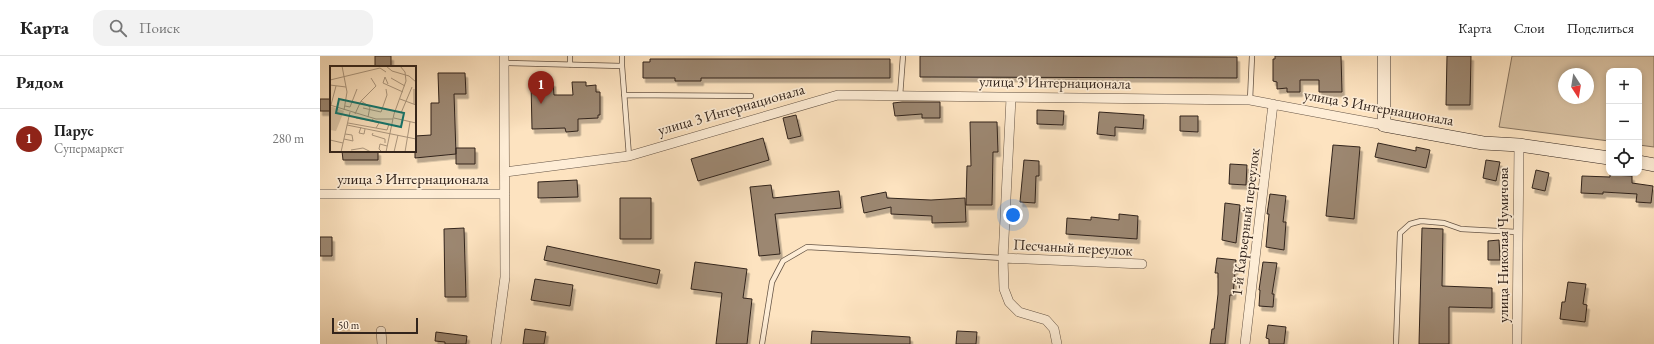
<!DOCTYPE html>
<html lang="ru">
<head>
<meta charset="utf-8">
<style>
  :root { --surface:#fff; --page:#f2f2f2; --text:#222; --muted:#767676; --line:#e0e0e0; --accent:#8f2418 }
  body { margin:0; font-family:"EB Garamond",serif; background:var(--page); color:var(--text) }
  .controls { position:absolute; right:12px; top:12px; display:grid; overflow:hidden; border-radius:8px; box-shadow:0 2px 6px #0003 }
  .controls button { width:36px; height:36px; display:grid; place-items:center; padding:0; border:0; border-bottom:1px solid var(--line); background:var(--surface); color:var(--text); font:20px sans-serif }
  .compass { position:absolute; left:1238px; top:12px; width:36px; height:36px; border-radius:50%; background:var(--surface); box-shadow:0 2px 6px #0003; rotate:168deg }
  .scale { position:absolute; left:12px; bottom:10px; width:86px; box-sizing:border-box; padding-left:4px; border:2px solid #32241c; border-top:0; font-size:11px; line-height:14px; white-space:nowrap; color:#32241c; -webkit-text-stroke:3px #feedd6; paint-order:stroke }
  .you { position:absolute; left:693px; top:159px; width:14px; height:14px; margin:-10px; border:3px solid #fff; border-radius:50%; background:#1a73e8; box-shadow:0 0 0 6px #1a73e833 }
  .badge { display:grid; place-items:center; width:26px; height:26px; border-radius:50%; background:var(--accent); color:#fff; font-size:13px; font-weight:700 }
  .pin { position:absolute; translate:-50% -33px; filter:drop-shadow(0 1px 2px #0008) }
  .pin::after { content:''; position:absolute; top:21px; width:14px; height:12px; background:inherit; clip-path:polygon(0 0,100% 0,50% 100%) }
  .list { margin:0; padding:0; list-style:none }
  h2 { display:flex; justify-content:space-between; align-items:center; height:52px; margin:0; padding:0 16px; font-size:17px }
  h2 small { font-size:13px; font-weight:400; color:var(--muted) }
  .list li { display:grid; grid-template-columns:26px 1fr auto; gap:12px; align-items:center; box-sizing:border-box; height:60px; padding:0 16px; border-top:1px solid var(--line) }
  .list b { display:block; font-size:15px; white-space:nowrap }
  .list p { margin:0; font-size:13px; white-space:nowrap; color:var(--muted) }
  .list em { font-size:13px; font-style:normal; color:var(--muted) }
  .icon { flex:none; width:22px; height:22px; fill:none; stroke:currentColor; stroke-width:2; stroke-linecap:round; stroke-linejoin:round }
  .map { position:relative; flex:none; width:1334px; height:288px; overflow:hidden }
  header { display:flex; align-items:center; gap:24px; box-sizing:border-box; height:56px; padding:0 20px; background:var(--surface); border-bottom:1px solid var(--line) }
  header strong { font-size:19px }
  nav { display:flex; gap:22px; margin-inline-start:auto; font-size:14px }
  .search { width:280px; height:36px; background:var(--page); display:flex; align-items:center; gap:10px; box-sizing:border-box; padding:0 14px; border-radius:12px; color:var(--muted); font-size:15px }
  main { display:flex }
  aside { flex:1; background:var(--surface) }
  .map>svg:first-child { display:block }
</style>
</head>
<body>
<header>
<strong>Карта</strong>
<div class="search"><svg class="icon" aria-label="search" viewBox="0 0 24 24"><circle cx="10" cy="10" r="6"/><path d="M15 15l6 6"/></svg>Поиск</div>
<nav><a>Карта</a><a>Слои</a><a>Поделиться</a></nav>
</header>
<main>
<aside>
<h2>Рядом<small></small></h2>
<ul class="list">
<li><span class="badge">1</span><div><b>Парус</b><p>Супермаркет</p></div><em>280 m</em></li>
</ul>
</aside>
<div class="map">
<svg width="1334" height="288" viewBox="0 0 1334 288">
  <defs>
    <filter id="shadow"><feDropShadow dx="2.5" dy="4.5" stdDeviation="0" flood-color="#0004"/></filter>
  </defs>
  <rect width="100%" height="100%" fill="#fde3c0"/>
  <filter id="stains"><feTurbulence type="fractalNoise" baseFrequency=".005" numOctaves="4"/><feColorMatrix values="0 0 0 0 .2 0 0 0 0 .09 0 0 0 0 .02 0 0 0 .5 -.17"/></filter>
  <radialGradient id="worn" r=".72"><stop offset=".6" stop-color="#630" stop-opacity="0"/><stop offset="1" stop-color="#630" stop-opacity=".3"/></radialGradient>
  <path fill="#dac3a4" stroke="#867460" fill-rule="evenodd" d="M1192 0H1334V91L1319 89V15H1289V85L1179 71ZM1244 18H1268V42H1244Z"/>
  <path fill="#9c8771" stroke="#32241c" filter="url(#shadow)" d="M55 0H71V11H55Z
    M600 0 917 1V22L600 21Z
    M955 0H1021L1022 36H999V24H980V36H967V32L957 33V26L953 25V3H955Z
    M1127 0H1151L1150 49H1126Z
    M330 3H570V22H381V25H355V22H323V6H330Z
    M118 17H145L146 38H134L136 98 95 102V80L111 79V47H119Z
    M233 26 234 39H253L252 26H266V30L276 29V36H280V59H278V62L258 63V75L246 76 245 72 212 73 211 27Z
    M0 43H11V55H0Z
    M582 46H620V62H602V58L575 60 573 47Z
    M717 54 744 55 743 69 717 68Z
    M779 56 824 59 823 73 795 71V80L777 78Z
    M476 59 481 80 468 83 463 62Z
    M860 60H878V76L860 75Z
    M650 66H677L678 96H673L672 149H646L647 110H651Z
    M443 82 449 104 378 125 371 103Z
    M1058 87 1096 95V91L1110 94 1106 112 1055 101Z
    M1013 89 1040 91 1034 163 1006 160Z
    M136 92H155V108H136Z
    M22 95H58V104H23Z
    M704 104 719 105V120H716L715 147 700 146Z
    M1166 104 1180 106 1176 125 1163 122Z
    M910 108 927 109 926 129 909 128Z
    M1216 114 1229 117 1225 135 1212 132Z
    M1290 119 1312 120V127L1333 130 1331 147 1316 146 1317 138 1283 136V138L1261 137 1262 120 1290 121Z
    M257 124 258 141 218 142V126Z
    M451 129 453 142 519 135 521 152 455 158 460 198 439 200 430 131Z
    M566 136 567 142 611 144 645 142 646 166 612 167V160L571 158V151L544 157 541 141Z
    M950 138 966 140 963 166H966L964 194 946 191 949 158H947Z
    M300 142H331V183H300Z
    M905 147 920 149 916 187 902 184Z
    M799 158 818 160 817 183 746 178 747 162 771 164V161L799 164Z
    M144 172 146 241H125L124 173Z
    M1102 172 1123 173 1122 230 1172 232V252L1129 251V288H1099Z
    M0 181H12V200H0Z
    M1179 184 1180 204H1168V185Z
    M227 190 340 214 337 228 224 204Z
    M897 202 916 204 913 239H910L905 288H890L892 273H894L898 238V217H895Z
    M375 206 427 213 423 242 432 243 427 288H396L402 237 371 233Z
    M943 206 957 207 952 238H954L953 251 939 250 940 234H939Z
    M215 223 253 229 250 250 211 244Z
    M1248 226 1266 228 1263 248 1267 249 1265 266 1240 263 1242 246H1245Z
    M948 269 966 271 964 288H949V283L946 282Z
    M205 273 226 276 224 288H203Z
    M492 275 590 281V288H491Z
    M637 275 657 276 656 288H636Z
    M116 276 147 280 146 288H125V286L115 285Z"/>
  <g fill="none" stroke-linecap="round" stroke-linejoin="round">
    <g stroke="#655445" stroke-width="6">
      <path id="lane" d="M184 7 302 10 309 100
        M250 9V0
        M302 10V0
        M304 39 431 40
        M580 40 583 0
        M930 44 932 0
        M442 288 452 226 463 205 487 191 683 202
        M1076 288 1080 177 1090 168 1101 165 1124 167 1141 173 1197 176"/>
    </g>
    <g stroke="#655445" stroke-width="10">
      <path id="street" d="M691 42 683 202 684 233 689 246 699 256 726 264 734 273 737 288
        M185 116 309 100 518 39 930 44 1064 69
        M0 138H185
        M683 202 822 208
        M61 275 62 288
        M176 288 185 221 184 0
        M925 288 953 48
        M1197 288 1199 89"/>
    </g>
    <g stroke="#32241c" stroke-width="14">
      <path id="secondary" d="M1064 0V69L1163 87 1199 89 1289 102
        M1319 106 1334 109"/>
    </g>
    <use href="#lane" stroke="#feedd6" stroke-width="4.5"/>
    <use href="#street" stroke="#feedd6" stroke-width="9"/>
    <use href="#secondary" stroke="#feedd6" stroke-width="13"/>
  </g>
  <g text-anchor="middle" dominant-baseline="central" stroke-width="3.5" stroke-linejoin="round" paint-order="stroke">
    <g font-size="15" fill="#32241c" stroke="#feedd6">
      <text transform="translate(735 26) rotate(1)">улица 3 Интернационала</text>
      <text transform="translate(1059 51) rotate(10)">улица 3 Интернационала</text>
      <text transform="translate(411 53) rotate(-16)">улица 3 Интернационала</text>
      <text x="93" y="122">улица 3 Интернационала</text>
      <text transform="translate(925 166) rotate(-83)">1-й Карьерный переулок</text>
      <text transform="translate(1182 189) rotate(-90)">улица Николая Чумичова</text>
      <text transform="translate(753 191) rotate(3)">Песчаный переулок</text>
    </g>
  </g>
  <g transform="translate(10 10)">
    <rect width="86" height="86" fill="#fde3c0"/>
    <path d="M0 40 14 45 6 65 0 64Z" fill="#dac3a4"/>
    <path fill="none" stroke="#ac977e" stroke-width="1" d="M12 0 17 26 14 44M56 0 62 5 79 10 86 16M61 12 75 20M0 14 50 2 56 6M58 18 55 11 53 17 73 26M0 19 16 21M84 23V38M70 33 86 39M31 35 46 20 41 12M0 39 46 53H63M1 39 6 20M15 40 20 41 27 23M33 42 51 46 57 29 56 23M71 47 82 21M25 48 31 35 40 41 38 51M26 52 42 55 43 53M64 52 86 57M42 55 49 57 46 62M18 57 57 64 59 58M17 59 86 73M31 61 29 67 34 68 35 63M43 67 42 69 55 73V77M14 73 23 75 22 69 15 68M0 74 13 77M21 84 33 82 41 86M11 86 20 46M52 86 49 83 50 78 57 80M56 86 64 48 76 15 75 6 70 0M64 86 68 69M75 86 80 56"/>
    <path fill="#0f766e" fill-opacity="0.15" stroke="#0f766e" stroke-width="2" d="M9 33 74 47 71 61 6 47Z"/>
    <rect width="86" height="86" fill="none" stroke="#32241c" stroke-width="2"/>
  </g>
  <rect width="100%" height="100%" filter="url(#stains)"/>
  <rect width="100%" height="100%" fill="url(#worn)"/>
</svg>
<div class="controls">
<button>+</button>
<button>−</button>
<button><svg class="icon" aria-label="locate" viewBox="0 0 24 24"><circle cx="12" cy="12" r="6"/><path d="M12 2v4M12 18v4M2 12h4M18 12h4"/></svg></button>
</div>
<svg class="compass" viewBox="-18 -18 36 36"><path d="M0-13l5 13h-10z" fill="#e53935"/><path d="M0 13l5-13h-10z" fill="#767676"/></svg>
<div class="scale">50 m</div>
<div class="you"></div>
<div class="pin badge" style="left:221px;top:48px">1</div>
</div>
</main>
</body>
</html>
